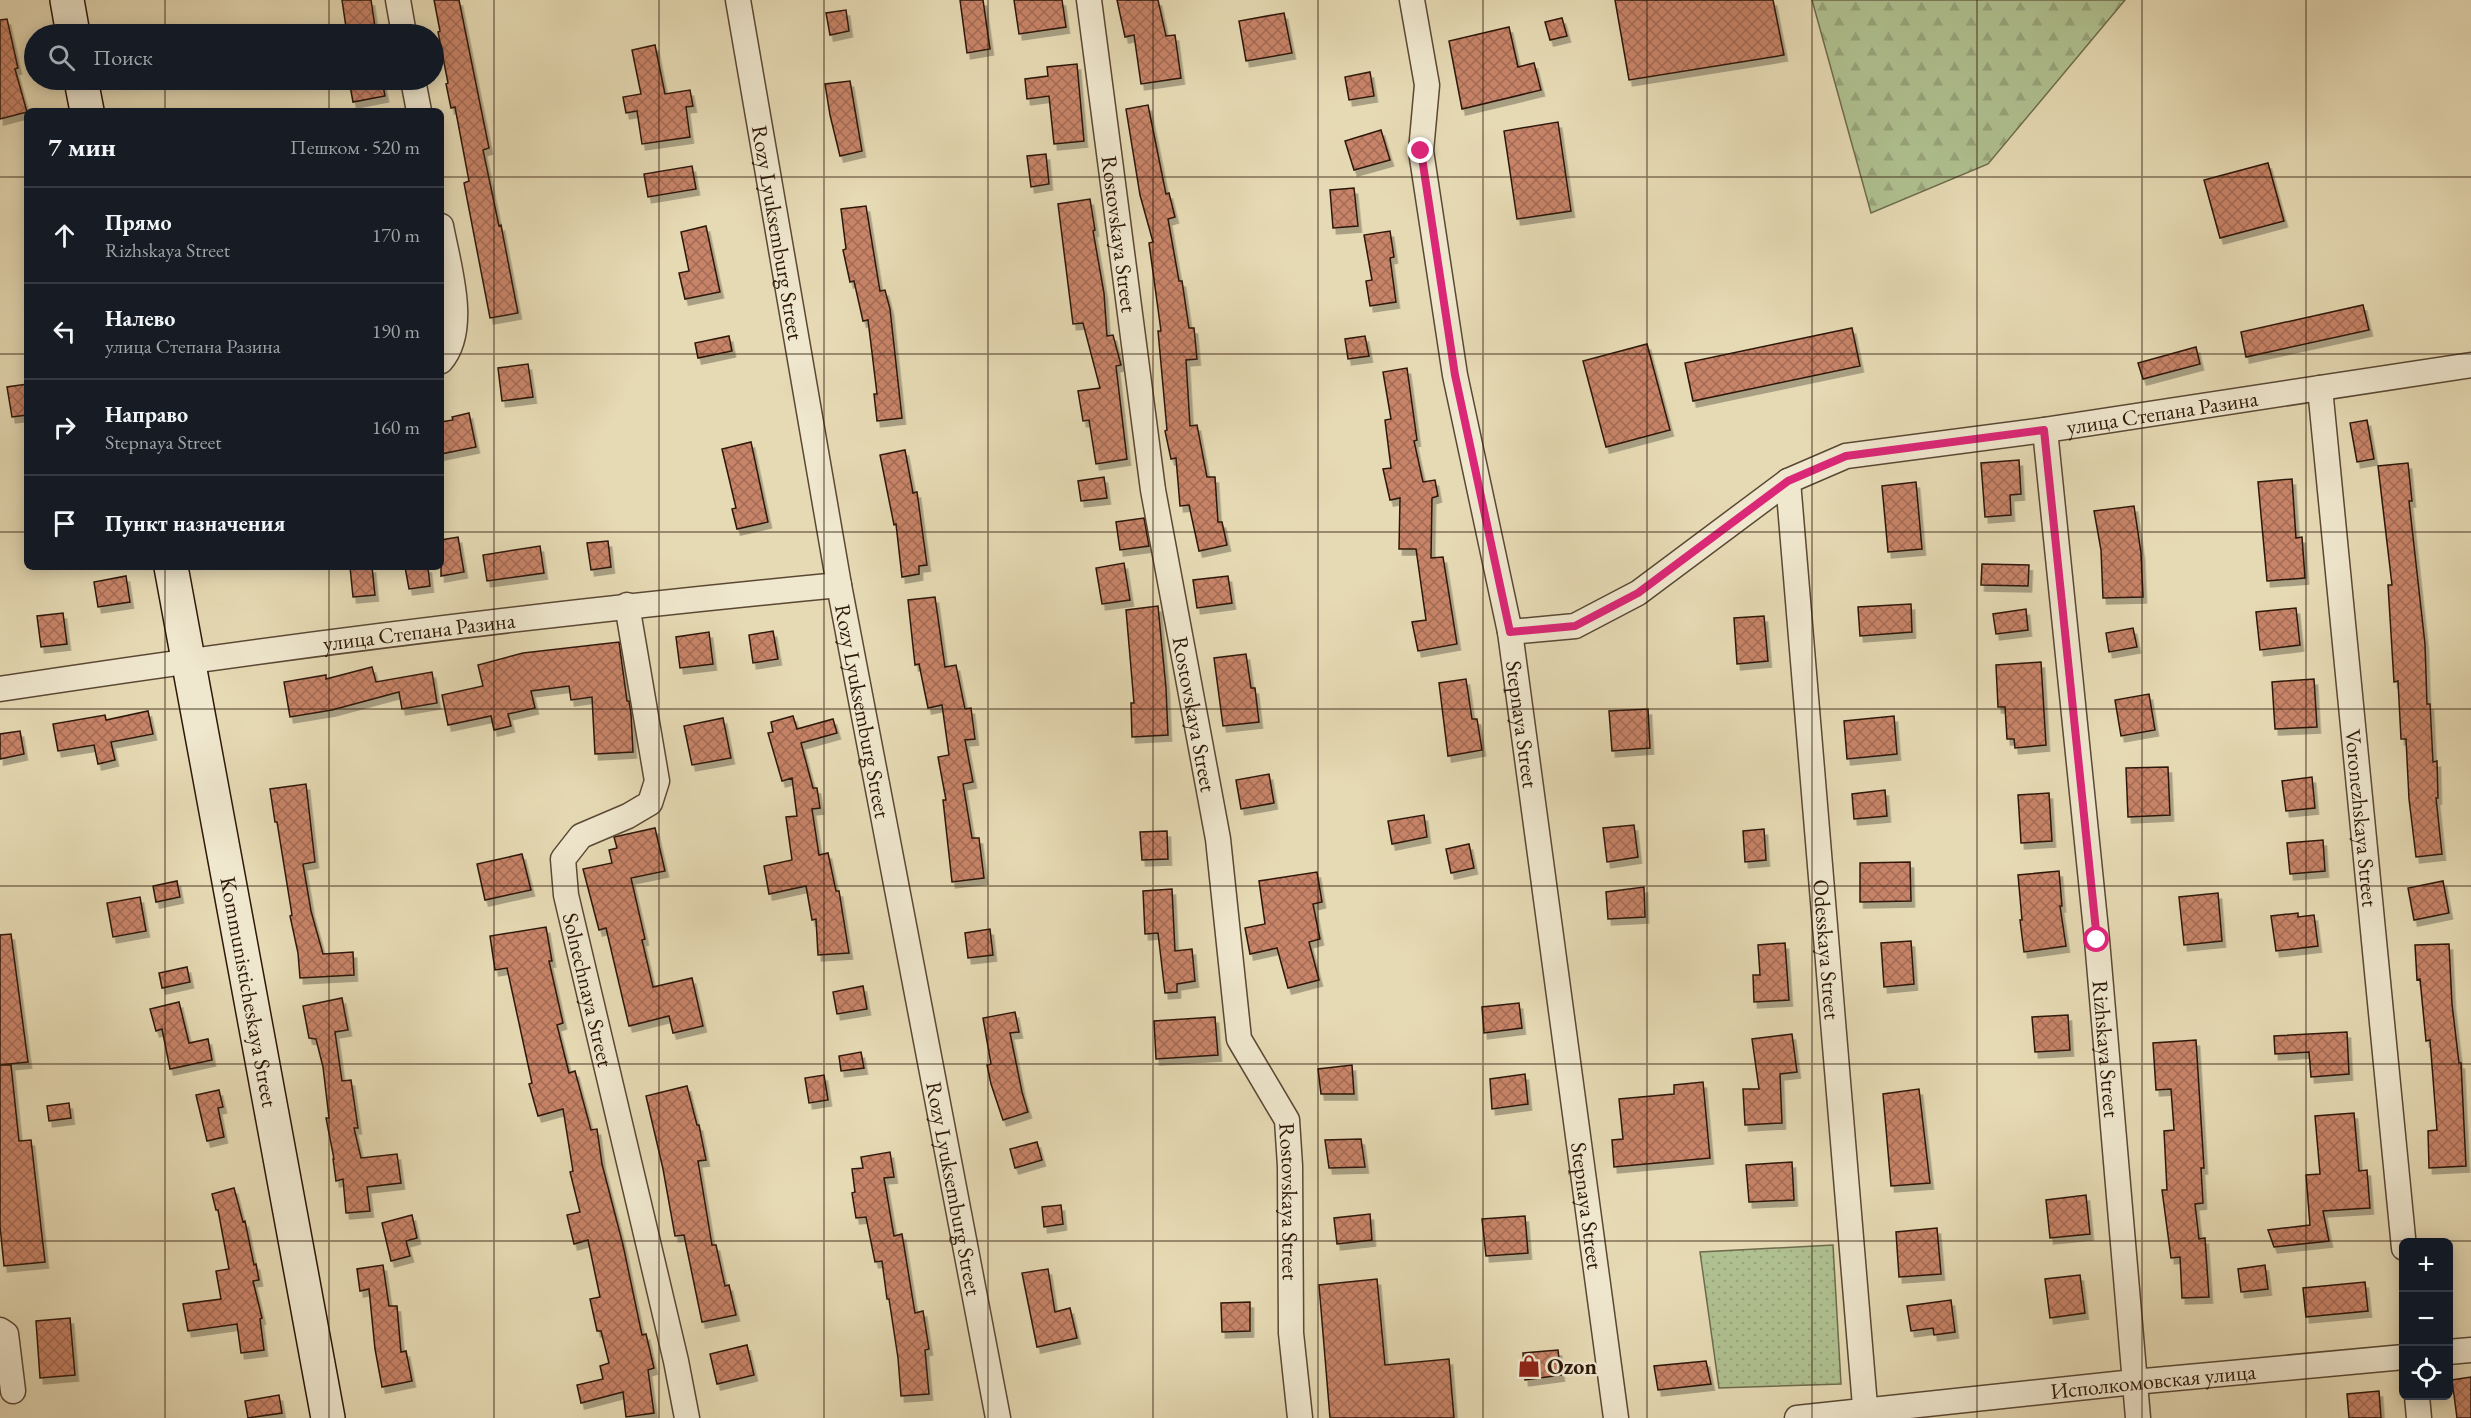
<!DOCTYPE html>
<html lang="ru">
<head>
<meta charset="utf-8">
<style>
  :root { --surface:#171b24; --page:#242831; --text:#f1f3f6; --muted:#9ea1a6; --line:#363941 }
  body { margin:0; font-family:"EB Garamond",serif; background:var(--page); color:var(--text) }
  .controls { position:absolute; right:18px; bottom:18px; display:grid; overflow:hidden; border-radius:9px; box-shadow:0 3px 15px #0003 }
  .controls button { width:54px; height:54px; display:grid; place-items:center; padding:0; border:0; border-bottom:2px solid var(--line); background:var(--surface); color:var(--text); font:30px sans-serif }
  .stop { position:absolute; width:18px; height:18px; margin:-14px; border:4px solid #db2777; border-radius:50%; background:#fff }
  .stop.end { background:#db2777; border-color:#fff; box-shadow:0 2px 6px #0008 }
  .list { margin:0; padding:0; list-style:none }
  h2 { display:flex; justify-content:space-between; align-items:center; height:78px; margin:0; padding:0 24px; font-size:26px }
  h2 small { font-size:20px; font-weight:400; color:var(--muted) }
  .list li { display:grid; grid-template-columns:39px 1fr auto; gap:18px; align-items:center; box-sizing:border-box; height:96px; padding:0 24px; border-top:2px solid var(--line) }
  .list b { display:block; font-size:22px; white-space:nowrap }
  .list p { margin:0; font-size:20px; white-space:nowrap; color:var(--muted) }
  .list em { font-size:20px; font-style:normal; color:var(--muted) }
  .icon { flex:none; width:33px; height:33px; fill:none; stroke:currentColor; stroke-width:2; stroke-linecap:round; stroke-linejoin:round }
  .map { position:relative; flex:none; width:2471px; height:1418px; overflow:hidden }
  .search { position:absolute; background:var(--surface); box-shadow:0 3px 15px #0003; left:24px; top:24px; width:420px; height:66px; display:flex; align-items:center; gap:15px; box-sizing:border-box; padding:0 21px; border-radius:33px; color:var(--muted); font-size:22px }
  .panel { position:absolute; background:var(--surface); box-shadow:0 3px 15px #0003; left:24px; top:108px; width:420px; height:462px; border-radius:9px }
  .map>svg:first-child { display:block }
</style>
</head>
<body>
<div class="map">
<svg width="2471" height="1418" viewBox="0 0 2471 1418">
  <defs>
    <pattern id="forest-firs" width="22" height="20" patternUnits="userSpaceOnUse" patternTransform="scale(1.5)"><rect width="22" height="20" fill="#b0c191"/><path d="M5 1l3.5 6h-7zM16 11l3.5 6h-7z" fill="#98a57c"/></pattern>
    <pattern id="park-dots" width="8" height="8" patternUnits="userSpaceOnUse" patternTransform="scale(1.5)"><rect width="8" height="8" fill="#b0c191"/><path d="M2 2h.1M6 6h.1" fill="none" stroke="#98a57c" stroke-width="1.8" stroke-linecap="round"/></pattern>
    <pattern id="building-cross-hatch" width="8" height="8" patternUnits="userSpaceOnUse" patternTransform="scale(1.5)"><rect width="8" height="8" fill="#c88468"/><path d="M0 0l8 8M0 8l8-8" fill="none" stroke="#a36b54"/></pattern>
    <filter id="shadow"><feDropShadow dx="3.5" dy="6" stdDeviation="0" flood-color="#0004"/></filter>
  </defs>
  <rect width="100%" height="100%" fill="#e6dab4"/>
  <filter id="stains"><feTurbulence type="fractalNoise" baseFrequency=".00333" numOctaves="4"/><feColorMatrix values="0 0 0 0 .2 0 0 0 0 .09 0 0 0 0 .02 0 0 0 .5 -.17"/></filter>
  <radialGradient id="worn" r=".72"><stop offset=".6" stop-color="#630" stop-opacity="0"/><stop offset="1" stop-color="#630" stop-opacity=".3"/></radialGradient>
  <path fill="url(#forest-firs)" stroke="#6e6c4d" stroke-width="1.5" d="M1812 0H2125L1988 164 1871 213Z"/>
  <path fill="url(#park-dots)" stroke="#6e6c4d" stroke-width="1.5" d="M1833 1245 1841 1384 1719 1388 1700 1252Z"/>
  <path fill="url(#building-cross-hatch)" stroke="#2d1809" stroke-width="1.5" filter="url(#shadow)" d="M342 0H371L376 34H347Z
    M434 0H459L489 148 483 150 499 226 501 225 518 313 490 318 464 183 469 181 455 107 451 108 446 84 448 83 438 32 440 31Z
    M960 0H983L990 49 967 53Z
    M1014 0H1062L1066 27 1019 34Z
    M1117 0H1158L1166 36 1175 35 1181 78 1141 84 1134 35 1125 37Z
    M1615 0H1773L1784 55 1629 80Z
    M846 10 849 31 830 35 826 13Z
    M1284 13 1292 53 1246 61 1239 21Z
    M1562 18 1567 36 1550 40 1545 22Z
    M7 19 18 68 15 69 27 112 0 119V20Z
    M1509 27 1518 67 1534 63 1541 90 1462 109 1449 41Z
    M655 45 665 94 690 90 693 106 686 107 690 137 642 144 637 111 626 113 623 97 641 94 632 50Z
    M1077 64 1084 141 1054 144 1049 96 1027 99 1025 79 1048 76 1047 67Z
    M1370 72 1374 96 1349 100 1345 77Z
    M349 80H382L385 96 353 102Z
    M850 81 862 151 840 156 830 115 825 84Z
    M1148 105 1166 194 1169 193 1175 217 1168 219 1179 281H1182L1189 328H1194L1197 359 1186 360 1190 426 1197 425 1207 477H1215L1218 522H1222L1227 545 1199 551 1189 505 1180 506 1176 458 1171 459 1165 431 1167 430 1158 331H1161L1149 243 1153 242 1140 195 1126 109Z
    M1558 122 1571 211 1517 219 1504 131Z
    M1381 130 1390 160 1354 170 1345 141Z
    M1046 154 1049 184 1031 187 1027 156Z
    M2268 163 2284 221 2220 238 2204 180Z
    M692 166 696 189 648 197 644 174Z
    M1354 188 1358 226 1333 228 1330 190Z
    M1090 199 1095 230 1093 231 1104 293 1107 336 1113 335 1121 365 1116 366 1127 459 1096 464 1089 420 1083 421 1078 391 1100 388 1083 323 1073 324 1058 204Z
    M866 206 880 291 885 290 890 309 902 418 877 421 874 394H877L868 320 863 321 854 281 850 282 843 250 846 249 841 209Z
    M706 226 720 292 685 299 679 273 689 271 681 232Z
    M1390 231 1394 257 1390 258 1396 302 1370 306 1366 281 1372 280 1364 235Z
    M2363 305 2369 330 2246 357 2241 332Z
    M1852 328 1860 366 1693 401 1685 363Z
    M729 336 732 351 698 358 695 343Z
    M1365 336 1369 356 1348 359 1345 339Z
    M1647 344 1670 430 1606 447 1583 361Z
    M2196 347 2200 364 2143 379 2138 363Z
    M528 364 533 397 502 401 498 368Z
    M1407 368 1417 440 1414 441 1423 482 1435 480 1438 496 1432 498 1431 558 1443 557 1457 644 1418 651 1412 622 1426 620 1416 549H1399L1400 498 1390 500 1383 469 1391 468 1385 420 1391 419 1383 372Z
    M27 384V415L12 417 7 387Z
    M469 413 476 447 441 454V422L453 420 452 417Z
    M2367 420 2374 459 2357 462 2350 423Z
    M751 442 768 522 737 529 732 509 736 508 722 449Z
    M905 450 913 493 917 492 927 565 919 566V574L902 577 896 524 894 525 880 455Z
    M2019 460 2021 494 2010 495 2011 515 1985 517 1981 463Z
    M2408 463 2412 501H2409L2425 644 2427 704H2430L2433 762 2437 761 2438 798H2436L2442 854 2416 857 2409 799 2406 739H2401L2398 681 2394 682 2388 585H2392L2378 466Z
    M1104 477 1107 498 1081 501 1078 481Z
    M2292 479 2296 538 2302 537 2305 578 2267 581 2258 482Z
    M1916 482 1922 549 1888 552 1882 486Z
    M2134 506 2141 553 2143 597 2103 598 2101 550 2094 511Z
    M1144 518 1149 546 1120 550 1116 522Z
    M458 537 464 572 441 576V540Z
    M608 541 611 567 591 570 587 543Z
    M540 546 544 573 487 581 483 555Z
    M1124 563 1130 600 1102 604 1096 568Z
    M1982 564 2029 565 2028 586 1981 585Z
    M350 567H372L375 595 353 597Z
    M405 567H428L430 586 409 589Z
    M126 576 130 602 98 607 94 582Z
    M1228 576 1232 603 1197 608 1193 580Z
    M935 597 945 667 956 665 965 709 971 708 975 739 965 740 973 782 963 784 972 838H979L984 878 952 882 943 800H946L938 757 949 755 942 705 928 708 919 664 915 665 908 600Z
    M1911 604 1912 632 1860 636 1858 607Z
    M1158 606 1166 688 1168 735 1132 737 1131 703H1134L1126 610Z
    M2296 608 2300 645 2260 650 2256 612Z
    M2026 609 2028 630 1996 634 1993 614Z
    M63 613 67 644 41 647 37 616Z
    M1764 616 1768 661 1737 664 1734 618Z
    M2133 628 2137 647 2109 652 2106 633Z
    M773 631 778 659 753 663 749 635Z
    M709 632 713 664 680 668 676 637Z
    M619 642 627 701H629L631 714 633 752 595 754 592 697 571 700 569 686 531 691 535 708 508 714 511 726 494 730 491 716 448 725 442 695 483 686 478 665 523 653Z
    M1246 654 1251 688H1255L1259 722 1223 726 1214 658Z
    M2041 662 2046 745 2015 748 2014 739H2007L2005 707H1998L1996 665Z
    M372 667 376 682 432 672 437 703 402 709 399 692 332 710 290 717 284 682 326 675V679Z
    M1466 679 1472 719H1477L1482 750 1448 756 1439 683Z
    M2314 679 2317 727 2275 729 2272 682Z
    M2149 694 2155 730 2121 736 2115 700Z
    M1648 709 1650 748 1612 751 1609 711Z
    M148 711 153 734 111 742 115 760 98 764 94 745 58 751 53 724 105 715 106 720Z
    M793 716 797 729 833 719 837 733 801 743 813 788H817L820 808 812 809 819 855 828 853 836 891H839L849 953 818 955 816 919 812 920 806 886 769 894 764 866 792 860 786 817 797 816 792 778 782 781 768 733 773 732 771 722Z
    M1894 716 1897 754 1847 759 1844 721Z
    M723 718 731 758 692 765 684 726Z
    M20 731 24 754 0 759V734Z
    M2168 767 2170 815 2128 817 2126 768Z
    M1269 774 1274 803 1241 809 1236 780Z
    M2312 777 2315 808 2286 811 2282 781Z
    M306 784 315 862 303 864 311 911 323 954 353 952 354 975 300 978 298 953 290 916 292 915 277 822H275L270 789Z
    M1885 790 1887 816 1854 819 1852 794Z
    M2049 793 2052 841 2021 843 2018 795Z
    M1424 815 1427 837 1392 844 1388 821Z
    M1634 825 1638 857 1607 862 1603 828Z
    M655 828 665 871 631 878 645 939 642 940 653 987 692 978 703 1026 673 1033 669 1016 629 1026 606 928 599 930 583 869 612 863 609 850 617 848 614 837Z
    M1764 829 1766 860 1745 862 1743 831Z
    M1167 831 1168 859 1142 860 1140 832Z
    M2323 840 2325 871 2290 874 2287 843Z
    M1469 844 1474 868 1451 873 1446 849Z
    M522 854 531 890 485 900 477 864Z
    M1910 862 1911 901 1860 902V863Z
    M2059 871 2062 906H2060L2066 946 2024 952 2020 920H2022L2018 875Z
    M1317 872 1322 902 1313 904 1320 939 1309 942 1319 980 1288 988 1277 948 1250 954 1245 928 1265 924 1259 881Z
    M177 881 180 897 156 902 153 886Z
    M2443 881 2449 913 2414 920 2408 888Z
    M1644 887 1645 917 1608 919 1606 892Z
    M1172 889 1175 951 1192 949 1195 981 1177 984V992L1165 993 1158 933 1145 934 1143 891Z
    M2218 893 2222 941 2184 945 2179 897Z
    M140 897 146 931 113 937 107 903Z
    M2298 913V917L2314 915 2318 946 2276 951 2271 916Z
    M546 927 552 961H549L563 1023 557 1025 569 1073 575 1071 591 1130 597 1129 602 1164 623 1245 642 1335 646 1334 654 1368 648 1370 654 1413 626 1417 623 1392 581 1403 577 1385 603 1379 600 1366 609 1363 601 1331H597L590 1299 600 1297 588 1240 574 1244 567 1215 580 1212 570 1172 573 1171 563 1109 538 1116 529 1084 532 1083 507 968 495 970 490 936Z
    M990 929 993 955 968 958 965 933Z
    M11 934 28 1062 0 1065V935Z
    M1911 941 1914 984 1884 987 1881 943Z
    M1785 943 1789 1000 1754 1002 1753 975H1760L1758 945Z
    M2449 944 2452 1004 2459 1063H2461L2466 1166 2429 1168 2428 1131 2437 1130 2430 1040 2426 1041 2420 979 2417 980 2415 945Z
    M187 967 190 982 162 988 159 973Z
    M863 986 867 1009 837 1014 833 992Z
    M342 998 348 1030 335 1032 342 1081 351 1080 358 1128H354L361 1158 397 1154 401 1183 367 1187 370 1211 346 1213 343 1179 336 1181 333 1159H334L326 1118H329L323 1067 316 1039 309 1038 303 1006Z
    M179 1002 189 1043 208 1039 212 1060 170 1069 162 1029 156 1031 150 1009Z
    M1519 1003 1522 1028 1484 1033 1482 1007Z
    M1015 1012 1019 1032 1010 1033 1022 1092 1028 1112 1003 1120 991 1084 987 1065 991 1064 983 1018Z
    M2068 1015 2070 1050 2035 1052 2032 1017Z
    M1215 1017 1218 1055 1156 1059 1154 1021Z
    M2347 1032 2349 1074 2311 1077 2309 1052 2275 1054 2274 1036Z
    M1792 1034 1797 1072 1780 1074 1782 1123 1745 1125 1743 1089H1759L1752 1039Z
    M2196 1040 2204 1168H2201L2203 1203 2195 1204 2199 1239 2205 1238 2209 1297 2182 1298 2180 1257 2171 1258 2162 1190H2167L2164 1131 2174 1130 2171 1089 2156 1090 2153 1043Z
    M861 1052 864 1068 841 1071 839 1056Z
    M0 1065H11L19 1141 31 1140 45 1262 4 1266 0 1226Z
    M1352 1065 1354 1094H1321L1318 1069Z
    M1525 1074 1528 1104 1492 1109 1490 1079Z
    M824 1075 828 1100 809 1103 805 1078Z
    M1703 1082 1710 1158 1614 1167 1612 1140 1623 1139 1619 1099 1674 1094V1085Z
    M687 1086 697 1125H699L706 1160 698 1161 712 1245H716L725 1286 729 1285 736 1315 702 1322 684 1235 675 1236 663 1169 646 1096Z
    M1919 1089 1930 1183 1891 1186 1883 1094Z
    M219 1090 223 1107 218 1108 224 1137 207 1141 196 1095Z
    M69 1103 71 1118 49 1121 47 1106Z
    M2354 1113 2359 1171 2367 1170 2370 1208 2323 1211 2329 1241 2274 1247 2268 1230 2310 1225 2306 1175 2320 1174 2315 1116Z
    M1361 1139 1365 1167 1329 1168 1325 1140Z
    M1037 1142 1042 1160 1015 1168 1010 1149Z
    M890 1152 894 1177 884 1178 894 1236 902 1234 915 1313 923 1311 929 1349 925 1350 929 1394 901 1396 898 1358 889 1299H887L882 1261 875 1262 866 1217 856 1218 852 1193 855 1192 852 1169 863 1168 861 1157Z
    M1792 1162 1794 1200 1749 1202 1746 1165Z
    M234 1188 243 1222 245 1221 254 1265 256 1264 259 1280 253 1281 262 1318 260 1319 264 1350 241 1353 237 1324 188 1331 183 1304 221 1299 216 1271 229 1269 218 1210H216L212 1194Z
    M2086 1195 2090 1234 2050 1238 2046 1200Z
    M1061 1205 1063 1224 1044 1227 1042 1207Z
    M1370 1214 1372 1240 1337 1244 1334 1218Z
    M412 1215 417 1238 406 1241 410 1256 391 1261 382 1223Z
    M1525 1216 1528 1253 1486 1256 1482 1219Z
    M1937 1228 1941 1274 1899 1277 1896 1232Z
    M383 1265 389 1306H397L401 1352 406 1351 412 1381 382 1387 375 1349 369 1289 360 1291 357 1269Z
    M2265 1265 2268 1289 2241 1292 2238 1269Z
    M1048 1269 1055 1312 1070 1308 1077 1338 1037 1347 1022 1273Z
    M2080 1275 2085 1313 2050 1318 2045 1279Z
    M1377 1279 1385 1365 1449 1359 1454 1418H1330L1319 1285Z
    M2365 1282 2368 1311 2306 1317 2303 1288Z
    M1951 1300 1955 1332 1934 1335 1933 1328 1911 1331 1907 1306Z
    M1250 1302V1331L1222 1332 1221 1303Z
    M70 1318 75 1375 40 1378 36 1321Z
    M747 1345 754 1375 717 1384 710 1354Z
    M1558 1350 1561 1375 1525 1380 1523 1353Z
    M1706 1361 1711 1384 1658 1390 1654 1366Z
    M2471 1377V1418H2457L2452 1380Z
    M2379 1391 2381 1418H2349L2347 1394Z
    M279 1395 282 1413 248 1418 245 1401Z"/>
  <g fill="none" stroke-linecap="round" stroke-linejoin="round">
    <g stroke="#5b4834" stroke-width="27">
      <g id="minor">
        <path d="M398 0 404 34"/>
        <path id="s1" d="M738 0 839 585 998 1418"/>
        <path id="s2" d="M1089 0 1153 490 1218 839 1239 1039 1287 1120 1290 1166 1291 1333 1300 1418"/>
        <path id="s3" d="M1412 0 1427 85 1421 151 1455 375 1510 632 1616 1418"/>
        <path d="M413 80 419 111"/>
        <path d="M441 226C448 264 469 329 441 361"/>
        <path id="s4" d="M2320 388 2404 1248"/>
        <path id="s5" d="M2045 430 2097 940 2138 1418"/>
        <path id="s6" d="M1788 481 1866 1418"/>
        <path id="s7" d="M627 605 657 781 650 803 628 816 581 836 563 859 566 895 676 1361 687 1418"/>
        <path id="s8" d="M1510 632 1575 626 1638 593 1788 481 1846 456 2045 430 2471 365"/>
        <path id="s9" d="M0 689C279 646 558 612 839 585"/>
        <path d="M0 1330 6 1334 13 1391"/>
        <path d="M2448 1352 2471 1350"/>
        <path d="M2417 1396 2419 1418"/>
        <path id="s10" d="M1797 1418 2134 1382 2404 1357"/>
      </g>
    </g>
    <g stroke="#2d1809" stroke-width="36">
      <g id="secondary">
        <path d="M67 0 73 34"/>
        <path d="M81 80 87 111"/>
        <path id="s11" d="M171 567 328 1418"/>
      </g>
    </g>
    <use href="#minor" stroke="#efe7ce" stroke-width="24"/>
    <use href="#secondary" stroke="#efe7ce" stroke-width="33"/>
  </g>
  <g fill="none" stroke-linecap="round" stroke-linejoin="round">
    <path stroke="#db2777" stroke-width="8" d="M1421 151 1455 375 1510 632 1575 626 1638 593 1788 481 1846 456 2044 430 2097 940"/>
  </g>
  <path fill="none" stroke="#2d1809" stroke-width="1.5" stroke-opacity="0.55" d="M165 0V34M329 0V34M494 0V1418M659 0V1418M824 0V1418M988 0V1418M1153 0V1418M1318 0V1418M1483 0V1418M1647 0V1418M1812 0V1418M1977 0V1418M2142 0V1418M2306 0V1418M165 80V111M329 80V111M0 177H27M441 177H2471M0 354H27M441 354H2471M0 532H27M441 532H2471M165 567V1418M329 567V1418M0 709H2471M0 886H2471M0 1064H2471M0 1241H2471"/>
  <defs>
    <g id="shop-bare" transform="scale(1.8)"><path d="M-5-2.5h2.3a2.7 3.5 0 0 1 5.4 0H5L5.5 6h-11ZM-1.5-2.5h3a1.5 2.3 0 0 0-3 0Z" fill="#8f2418" stroke="#efe7ce" stroke-width="2.5" paint-order="stroke"/></g>
  </defs>
  <g fill-rule="evenodd">
    <use href="#shop-bare" x="1529" y="1366"/>
  </g>
  <g text-anchor="middle" dominant-baseline="central" stroke-width="5" stroke-linejoin="round" paint-order="stroke">
    <g font-size="22" fill="#2d1809" stroke="#efe7ce">
      <text stroke="none"><textPath href="#s1" startOffset="236">Rozy Lyuksemburg Street</textPath></text>
      <text stroke="none"><textPath href="#s2" startOffset="236">Rostovskaya Street</textPath></text>
      <text stroke="none"><textPath href="#s8" startOffset="706">улица Степана Разина</textPath></text>
      <text stroke="none"><textPath href="#s9" startOffset="423">улица Степана Разина</textPath></text>
      <text stroke="none"><textPath href="#s1" startOffset="722">Rozy Lyuksemburg Street</textPath></text>
      <text stroke="none"><textPath href="#s2" startOffset="722">Rostovskaya Street</textPath></text>
      <text stroke="none"><textPath href="#s3" startOffset="735">Stepnaya Street</textPath></text>
      <text stroke="none"><textPath href="#s4" startOffset="432">Voronezhskaya Street</textPath></text>
      <text stroke="none"><textPath href="#s6" startOffset="470">Odesskaya Street</textPath></text>
      <text stroke="none"><textPath href="#s7" startOffset="441">Solnechnaya Street</textPath></text>
      <text stroke="none"><textPath href="#s11" startOffset="432">Kommunisticheskaya Street</textPath></text>
      <text stroke="none"><textPath href="#s5" startOffset="622">Rizhskaya Street</textPath></text>
      <text stroke="none"><textPath href="#s1" startOffset="1208">Rozy Lyuksemburg Street</textPath></text>
      <text stroke="none"><textPath href="#s2" startOffset="1226">Rostovskaya Street</textPath></text>
      <text stroke="none"><textPath href="#s3" startOffset="1221">Stepnaya Street</textPath></text>
      <text stroke="none"><textPath href="#s10" startOffset="358">Исполкомовская улица</textPath></text>
    </g>
    <g font-size="22" font-weight="bold" fill="#2d1809" stroke="#efe7ce" text-anchor="start">
      <text x="1547" y="1366">Ozon</text>
    </g>
  </g>
  <rect width="100%" height="100%" filter="url(#stains)"/>
  <rect width="100%" height="100%" fill="url(#worn)"/>
</svg>
<div class="controls">
<button>+</button>
<button>−</button>
<button><svg class="icon" aria-label="locate" viewBox="0 0 24 24"><circle cx="12" cy="12" r="6"/><path d="M12 2v4M12 18v4M2 12h4M18 12h4"/></svg></button>
</div>
<div class="stop" style="left:2097px;top:940px"></div>
<div class="stop end" style="left:1421px;top:151px"></div>
<div class="search"><svg class="icon" aria-label="search" viewBox="0 0 24 24"><circle cx="10" cy="10" r="6"/><path d="M15 15l6 6"/></svg>Поиск</div>
<section class="panel">
<h2>7 мин<small>Пешком · 520 m</small></h2>
<ul class="list">
<li><svg class="icon" aria-label="ahead" viewBox="0 0 24 24"><path d="M12 20V5M6 11l6-6 6 6"/></svg><div><b>Прямо</b><p>Rizhskaya Street</p></div><em>170 m</em></li>
<li><svg class="icon" aria-label="left" viewBox="0 0 24 24"><path d="M17 20v-9H6M10 6l-5 5 5 5"/></svg><div><b>Налево</b><p>улица Степана Разина</p></div><em>190 m</em></li>
<li><svg class="icon" aria-label="right" viewBox="0 0 24 24"><path d="M7 20v-9h11M14 6l5 5-5 5"/></svg><div><b>Направо</b><p>Stepnaya Street</p></div><em>160 m</em></li>
<li><svg class="icon" aria-label="arrive" viewBox="0 0 24 24"><path d="M6 21V4h12l-3 4 3 4H6"/></svg><div><b>Пункт назначения</b></div></li>
</ul>
</section>
</div>
</body>
</html>
